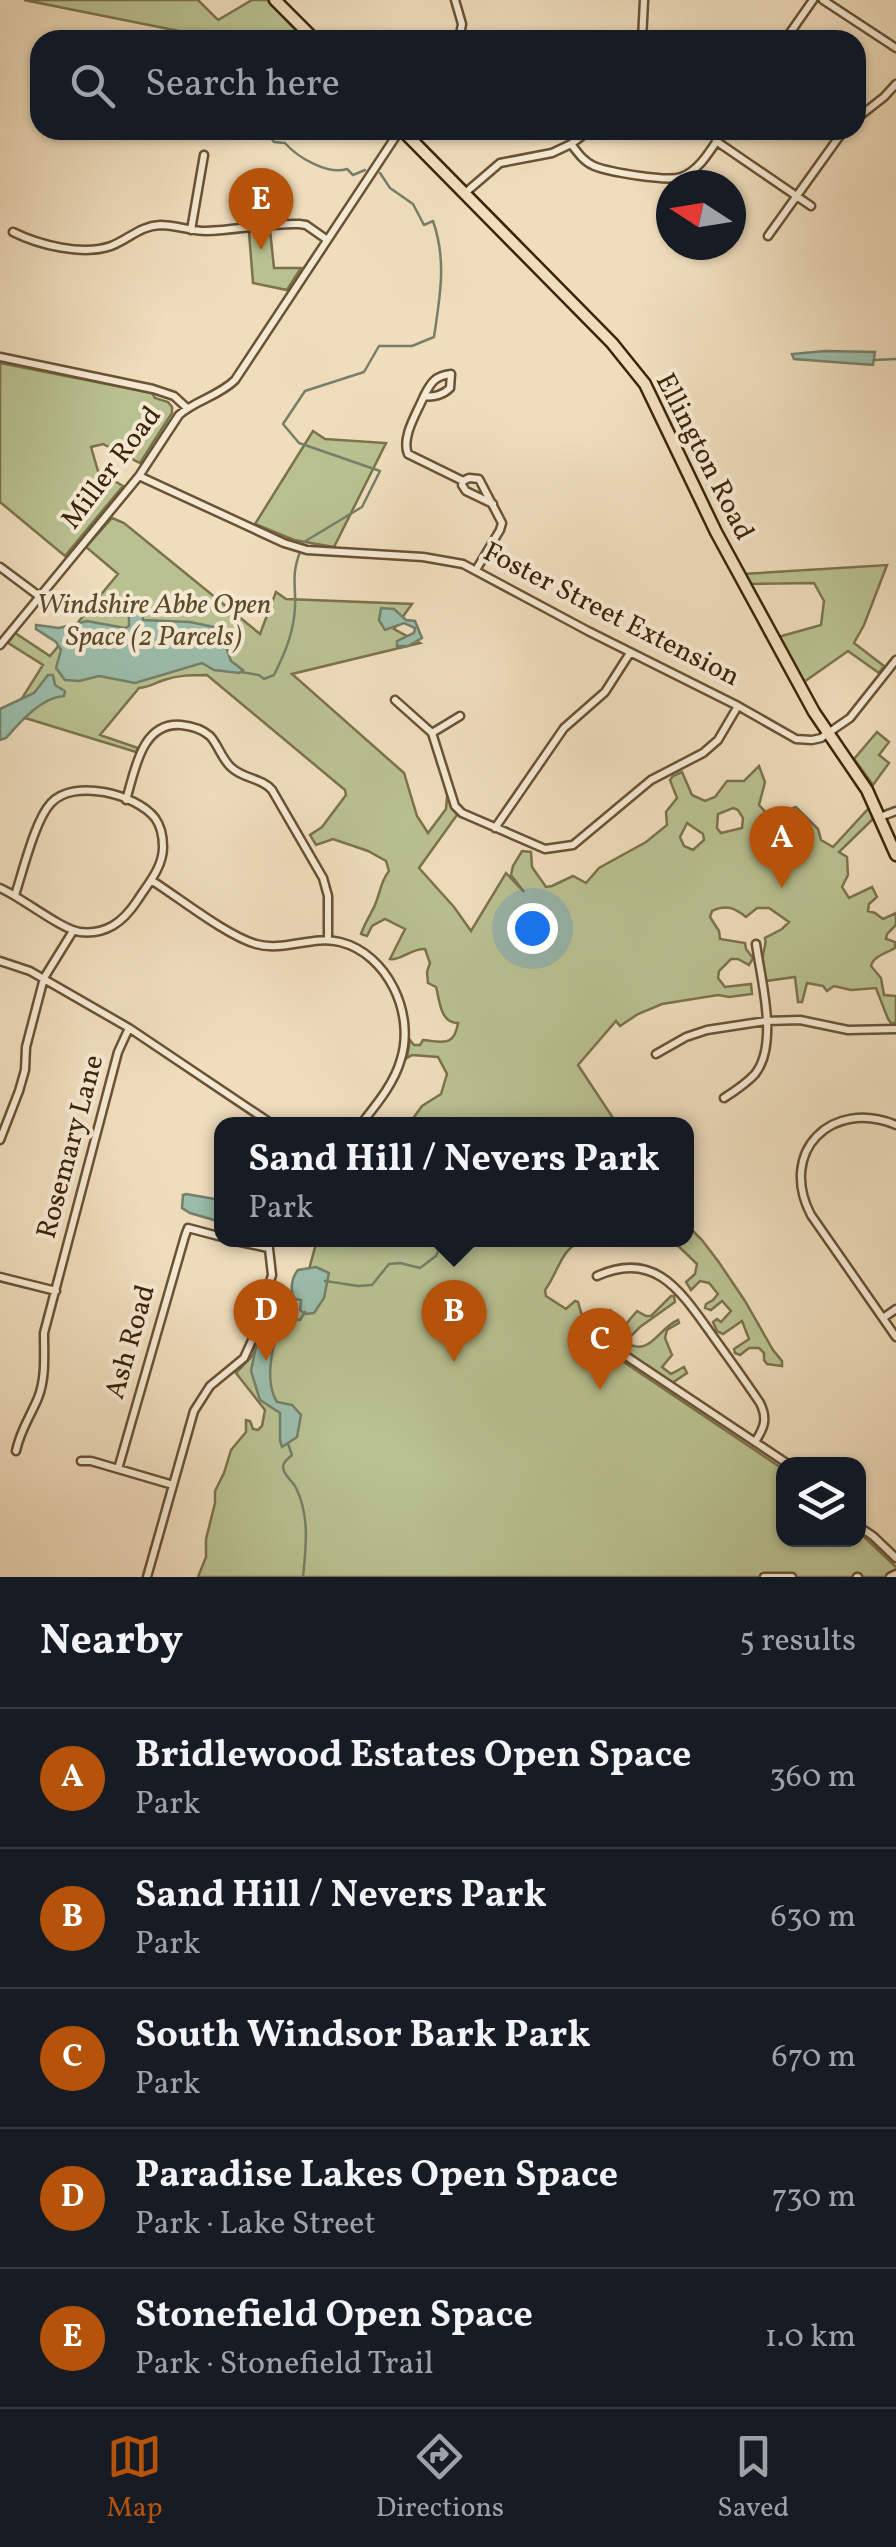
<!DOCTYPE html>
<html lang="en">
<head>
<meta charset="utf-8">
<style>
  :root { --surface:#171b24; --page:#242831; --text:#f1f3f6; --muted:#9ea1a6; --line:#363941; --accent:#b45309 }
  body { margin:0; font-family:Vollkorn,serif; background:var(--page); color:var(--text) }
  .controls { position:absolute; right:30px; bottom:30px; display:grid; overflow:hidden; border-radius:20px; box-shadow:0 2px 8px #0004 }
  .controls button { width:90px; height:90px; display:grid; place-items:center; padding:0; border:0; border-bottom:2px solid var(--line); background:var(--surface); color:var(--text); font:50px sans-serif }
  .compass { position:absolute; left:656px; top:170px; width:90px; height:90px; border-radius:50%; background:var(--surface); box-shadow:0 2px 8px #0004; rotate:282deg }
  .you { position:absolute; left:532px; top:928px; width:35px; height:35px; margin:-25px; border:8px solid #fff; border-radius:50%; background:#1a73e8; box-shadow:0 0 0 15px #1a73e833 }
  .badge { display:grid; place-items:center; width:65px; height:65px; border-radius:50%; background:var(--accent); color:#fff; font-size:32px; font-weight:700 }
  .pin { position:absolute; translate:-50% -82px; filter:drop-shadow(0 2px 5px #0008) }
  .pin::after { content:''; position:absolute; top:52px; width:35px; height:30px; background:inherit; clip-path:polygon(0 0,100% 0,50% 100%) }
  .popup { position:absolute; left:214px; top:1117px; width:480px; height:130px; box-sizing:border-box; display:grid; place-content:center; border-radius:20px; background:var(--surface); filter:drop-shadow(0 2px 8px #0005); font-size:32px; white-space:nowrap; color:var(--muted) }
  .popup b { font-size:38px; color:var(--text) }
  .popup::after { content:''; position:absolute; left:50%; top:100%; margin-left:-20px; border:20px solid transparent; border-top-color:var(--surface) }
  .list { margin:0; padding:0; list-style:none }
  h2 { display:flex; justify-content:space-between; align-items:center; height:130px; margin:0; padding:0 40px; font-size:42px }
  h2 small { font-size:32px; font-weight:400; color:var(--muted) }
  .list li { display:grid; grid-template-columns:65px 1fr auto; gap:30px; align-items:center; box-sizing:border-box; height:140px; padding:0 40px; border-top:2px solid var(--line) }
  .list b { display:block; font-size:38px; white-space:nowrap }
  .list p { margin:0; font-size:32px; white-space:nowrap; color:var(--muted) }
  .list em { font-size:32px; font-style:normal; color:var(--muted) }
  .icon { flex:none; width:55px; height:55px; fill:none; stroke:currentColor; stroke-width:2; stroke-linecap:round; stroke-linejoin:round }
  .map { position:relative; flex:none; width:896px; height:1577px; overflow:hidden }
  .search { position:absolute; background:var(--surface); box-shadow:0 2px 8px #0004; left:30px; right:30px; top:30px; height:110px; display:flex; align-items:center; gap:25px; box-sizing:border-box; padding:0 35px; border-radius:30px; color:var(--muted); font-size:38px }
  .sheet { height:830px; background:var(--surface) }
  nav { display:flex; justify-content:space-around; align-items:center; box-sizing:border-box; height:140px; border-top:2px solid var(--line); background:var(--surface); font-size:28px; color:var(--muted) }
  nav a { display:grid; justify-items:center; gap:5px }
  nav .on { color:var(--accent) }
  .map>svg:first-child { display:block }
</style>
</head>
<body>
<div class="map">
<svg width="896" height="1577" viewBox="0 0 896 1577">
  <rect width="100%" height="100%" fill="#efddbc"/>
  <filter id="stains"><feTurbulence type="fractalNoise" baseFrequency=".002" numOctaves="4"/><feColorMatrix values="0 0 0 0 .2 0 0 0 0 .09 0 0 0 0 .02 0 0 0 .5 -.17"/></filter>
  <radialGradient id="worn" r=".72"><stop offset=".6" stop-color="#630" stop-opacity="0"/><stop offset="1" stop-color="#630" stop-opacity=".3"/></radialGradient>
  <path fill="#b9c191" stroke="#7b724c" stroke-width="2.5" fill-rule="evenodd" d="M24 0H198L218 20 252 0H267L305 40H224Z
    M270 230 274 268H301L287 290 253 283 249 232Z
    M0 363 152 393 155 398 168 402 172 407V413L140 463 103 444 91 447 98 471 123 486 65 556 0 502Z
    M313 431 325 439 386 443 334 547 294 540 255 524Z
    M112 518 124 523 260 634 276 592 286 599 412 604 394 629 420 643 292 674 404 773 417 816 428 833 446 809 447 797 457 815 419 868 454 907 471 931 506 873 524 892 511 875 513 866 522 851 531 852 532 867 546 887 552 886 573 876 586 883 599 868 646 842 667 825 666 812 677 798 670 780 673 776 682 772 692 795 705 801 715 797 727 781H744L759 766 765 782 759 805 769 816 773 828C785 825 784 809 796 807L818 829 821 840 833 847 869 808 874 818 839 852 847 857 848 875 842 887 849 898 872 887 877 897 869 904 868 911 875 913 883 919 896 913V925L887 934 886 939 895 942V948C887 953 873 956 871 966L881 978 884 995 896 996V1023H891L888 1019 876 988 851 990 834 986 827 991 823 986 807 983 802 1002H798L795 977 766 981C765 973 762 964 763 956 763 949 767 946 765 938L782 929 789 922 769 908H757L746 917C735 908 726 904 712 911L710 917 719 931 720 939 745 943 746 949 753 958 749 965 738 959H731L719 971 718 978 725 987 751 984 752 994 729 997 718 995 662 1004 638 1014 620 1026 616 1021 578 1065 617 1124H409L422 1106 441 1094 447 1074 438 1057 412 1055 407 1058 410 1040 414 1045H420L423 1040C444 1042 454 1047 458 1023 440 1023 440 1001 436 987L428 983 427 972 430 963 425 949C412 948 400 961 390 959L405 929 385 919 372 926 367 936 361 934C364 925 368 919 372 911 380 898 379 883 389 871L386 861 368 851 333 839 316 845 310 835 322 827 346 795 345 790 207 675C192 675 178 675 164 680 154 683 150 687 139 688L100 735 138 748 136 752 12 714 43 665 8 643 15 633 50 656 118 574 86 547ZM733 808 738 810 743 818 742 828 721 833 717 828 718 814ZM687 823 703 834 704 840 693 850 684 846 680 837Z
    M887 565 864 625 854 643 884 666 879 673 848 651 804 682 778 637 821 625 824 601 814 583 749 584 744 574Z
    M877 732 889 742 879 755 889 763 873 785 854 759Z
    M687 1225 702 1240 718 1261 745 1301 773 1350 782 1361V1366L767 1364 764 1360V1353L759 1348H749L740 1355 735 1353 734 1349 749 1339 742 1321 723 1334 717 1331 713 1322 717 1319 721 1322 731 1311 722 1301 711 1310 705 1308 706 1304 713 1300 718 1294 709 1283 700 1281 691 1290 686 1282 695 1274 697 1264 672 1240H686Z
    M317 1240H586C561 1245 559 1272 545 1290L546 1296 566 1309 575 1301 578 1302 583 1319 600 1315 610 1310 626 1324 637 1311 646 1316H651L671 1296H674L675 1302 640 1327 625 1342C650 1358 657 1329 678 1320L679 1323 667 1330 665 1338 672 1355 662 1367 671 1374 684 1367 687 1373 672 1383 632 1357 600 1341 597 1344 783 1469 784 1540H858L859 1532 896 1567V1577H198L206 1557V1539L215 1503V1491L224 1473 231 1450 246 1432V1420L250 1421 253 1429 258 1430 262 1426 265 1410 236 1373 253 1355 273 1299 289 1294 295 1299H301Z"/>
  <path fill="#9bbdab" stroke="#757f69" stroke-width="2.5" d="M825 351 875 352 873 365 794 359 792 354Z
    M136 603 143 610V620L190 622 219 628 231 661 243 670 239 673 214 670 202 663 135 683 99 676 79 681 65 680 56 668 61 650 56 642 36 629V625L59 628 87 621 125 628 129 626V607Z
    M381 608 394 609 406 620 415 621 422 638 408 646H397V641L414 633 415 628 404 623 385 630 379 620Z
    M48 675H53L55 685 65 691 64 696C42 697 21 721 6 738L0 740V709L34 693Z
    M186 1194 221 1200V1222L190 1213 182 1208 183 1195Z
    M316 1267 329 1273 324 1298 314 1313 305 1314 300 1310 301 1300 295 1299C289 1291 292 1277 298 1270Z
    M274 1329 278 1331C271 1352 265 1383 277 1402L292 1405 301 1415 297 1437 282 1447 280 1440V1413L260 1400 251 1371 257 1342Z"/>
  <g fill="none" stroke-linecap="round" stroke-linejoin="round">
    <path stroke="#757f69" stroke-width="2.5" d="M265 130 274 142 285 143C298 158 328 175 347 169L353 175 365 170
      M874 360 896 359
      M304 542 362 507 380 471 299 443 283 424 305 391 364 372 379 346H412L434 337C440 296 447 261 433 221L424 225 413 204 390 188 380 173
      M241 672 259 675 264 679 274 675C285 653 294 632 295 607 296 583 291 576 300 552
      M325 1281 358 1286 372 1285 389 1264 400 1263 420 1268 436 1256 443 1240
      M277 1331 288 1328 295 1319 300 1320 305 1312
      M288 1444 292 1455C289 1458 283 1461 283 1467 283 1475 293 1481 296 1488 310 1516 306 1547 303 1577"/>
    <g stroke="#6a5234" stroke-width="11">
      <path id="minor" d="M455 0 462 24 459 40
        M823 0 896 48
        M642 40 644 0
        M785 40 813 0
        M856 119 884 97 896 84
        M716 141 811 206
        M571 144C578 153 584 162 594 166 609 172 667 182 681 177 700 171 713 146 724 130
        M465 193 500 163 552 153 571 144 590 130
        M191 230 204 155
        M13 232C39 245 83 256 111 246 129 239 140 226 160 225 176 225 191 231 206 231 237 230 268 223 299 224L306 225 326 239
        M768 236 844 130
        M0 357 153 389 174 396 187 408
        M424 396C434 398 444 394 450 388L451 374C435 376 431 382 424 396 417 413 401 437 408 454L463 481 469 478 479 479 502 523 500 530 476 570
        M139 476 284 543 307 550 423 557 463 564 588 631 738 706 796 739 812 740 821 738 850 718 896 660
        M463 481 462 485 466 491 493 504
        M0 567 39 596
        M0 645 139 476 179 415C196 400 219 396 235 380L400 130
        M395 700 432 733 455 806 462 813 545 849 573 845 651 780 703 753 718 740 738 706
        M432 733 460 716
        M126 800C135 771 141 722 181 725 192 726 202 729 210 736 219 746 222 760 232 768 244 779 262 778 272 790L323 878 328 896V940
        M880 817 896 811
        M495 828 564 728 605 692 630 653
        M151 880C178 897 227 936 256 944 283 952 313 935 340 942 388 954 415 1014 401 1059 394 1084 376 1105 361 1124
        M0 888C21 897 62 930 80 932 106 935 123 922 137 901 147 885 163 868 163 847 163 838 161 826 155 818 136 794 74 778 51 803 35 820 23 871 15 895
        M0 961 30 971 129 1028 272 1124
        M656 1054 686 1037 707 1030 766 1021 800 1020 848 1030 896 1029
        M724 1098C735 1091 746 1084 755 1074 779 1044 761 980 756 944
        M896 1125C831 1098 778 1152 811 1215L896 1337
        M0 1140 19 1091 25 1070 26 1047 44 978 73 931
        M231 1240 268 1248
        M597 1276C654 1250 680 1290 710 1332 727 1356 744 1379 760 1403 768 1419 764 1428 755 1442
        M0 1277 56 1291
        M883 1318 896 1309
        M602 1340 788 1464
        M16 1451C20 1431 30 1417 38 1398 46 1378 44 1355 44 1333L118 1052 129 1028
        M81 1461H91L173 1485
        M118 1469 185 1236 188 1228 222 1237
        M858 1526 873 1536 896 1558
        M147 1577 194 1411 210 1386 244 1358 254 1336 272 1275 268 1240
        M764 1577H792
        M857 1577H858
        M890 1577 896 1574"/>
    </g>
    <g stroke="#3d2306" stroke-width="15">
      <path id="major" d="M275 0 315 40
        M402 130 612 343 645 384 716 532 814 712 867 790 896 855"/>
    </g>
    <use href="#minor" stroke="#f5e9d3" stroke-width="6"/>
    <use href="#major" stroke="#efddbc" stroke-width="10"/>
  </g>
  <g text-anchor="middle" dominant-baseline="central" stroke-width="8" stroke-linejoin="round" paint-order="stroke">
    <g font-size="28" fill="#3d2306" stroke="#f5e9d3">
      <text transform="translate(704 457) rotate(63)">Ellington Road</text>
      <text transform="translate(112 468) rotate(-53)">Miller Road</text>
      <text transform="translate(611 615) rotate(27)">Foster Street Extension</text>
      <text transform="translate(71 1147) rotate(-75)">Rosemary Lane</text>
      <text transform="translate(131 1342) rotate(-74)">Ash Road</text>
    </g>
    <g font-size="28" font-style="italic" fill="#5c4a29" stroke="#f5e9d3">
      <text x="154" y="605">Windshire Abbe Open<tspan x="154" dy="32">Space (2 Parcels)</tspan></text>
    </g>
  </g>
  <rect width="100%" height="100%" filter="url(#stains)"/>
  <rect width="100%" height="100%" fill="url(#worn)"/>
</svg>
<div class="controls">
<button><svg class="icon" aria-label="layers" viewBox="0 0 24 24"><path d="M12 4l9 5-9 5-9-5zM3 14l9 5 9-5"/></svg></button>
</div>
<svg class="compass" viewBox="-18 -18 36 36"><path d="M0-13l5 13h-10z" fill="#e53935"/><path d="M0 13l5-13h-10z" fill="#9ea1a6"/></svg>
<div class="you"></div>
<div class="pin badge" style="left:782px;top:888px">A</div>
<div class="pin badge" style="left:454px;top:1362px">B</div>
<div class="popup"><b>Sand Hill / Nevers Park</b>Park</div>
<div class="pin badge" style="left:600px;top:1390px">C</div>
<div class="pin badge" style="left:266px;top:1361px">D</div>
<div class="pin badge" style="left:261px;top:250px">E</div>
<div class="search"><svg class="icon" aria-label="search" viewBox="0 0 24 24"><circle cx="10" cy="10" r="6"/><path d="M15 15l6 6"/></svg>Search here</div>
</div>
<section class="sheet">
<h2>Nearby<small>5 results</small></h2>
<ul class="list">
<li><span class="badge">A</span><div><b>Bridlewood Estates Open Space</b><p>Park</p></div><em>360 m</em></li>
<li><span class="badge">B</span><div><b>Sand Hill / Nevers Park</b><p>Park</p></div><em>630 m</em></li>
<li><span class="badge">C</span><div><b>South Windsor Bark Park</b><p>Park</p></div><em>670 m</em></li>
<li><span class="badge">D</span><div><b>Paradise Lakes Open Space</b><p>Park · Lake Street</p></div><em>730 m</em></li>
<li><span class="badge">E</span><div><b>Stonefield Open Space</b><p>Park · Stonefield Trail</p></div><em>1.0 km</em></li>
</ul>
</section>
<nav>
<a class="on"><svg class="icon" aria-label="map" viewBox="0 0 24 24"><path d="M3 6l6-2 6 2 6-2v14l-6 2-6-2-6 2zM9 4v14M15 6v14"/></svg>Map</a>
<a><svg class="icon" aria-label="directions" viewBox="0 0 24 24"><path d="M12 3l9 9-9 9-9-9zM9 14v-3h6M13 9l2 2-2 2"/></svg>Directions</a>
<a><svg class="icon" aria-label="saved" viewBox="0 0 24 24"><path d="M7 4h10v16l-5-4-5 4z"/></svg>Saved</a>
</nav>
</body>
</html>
